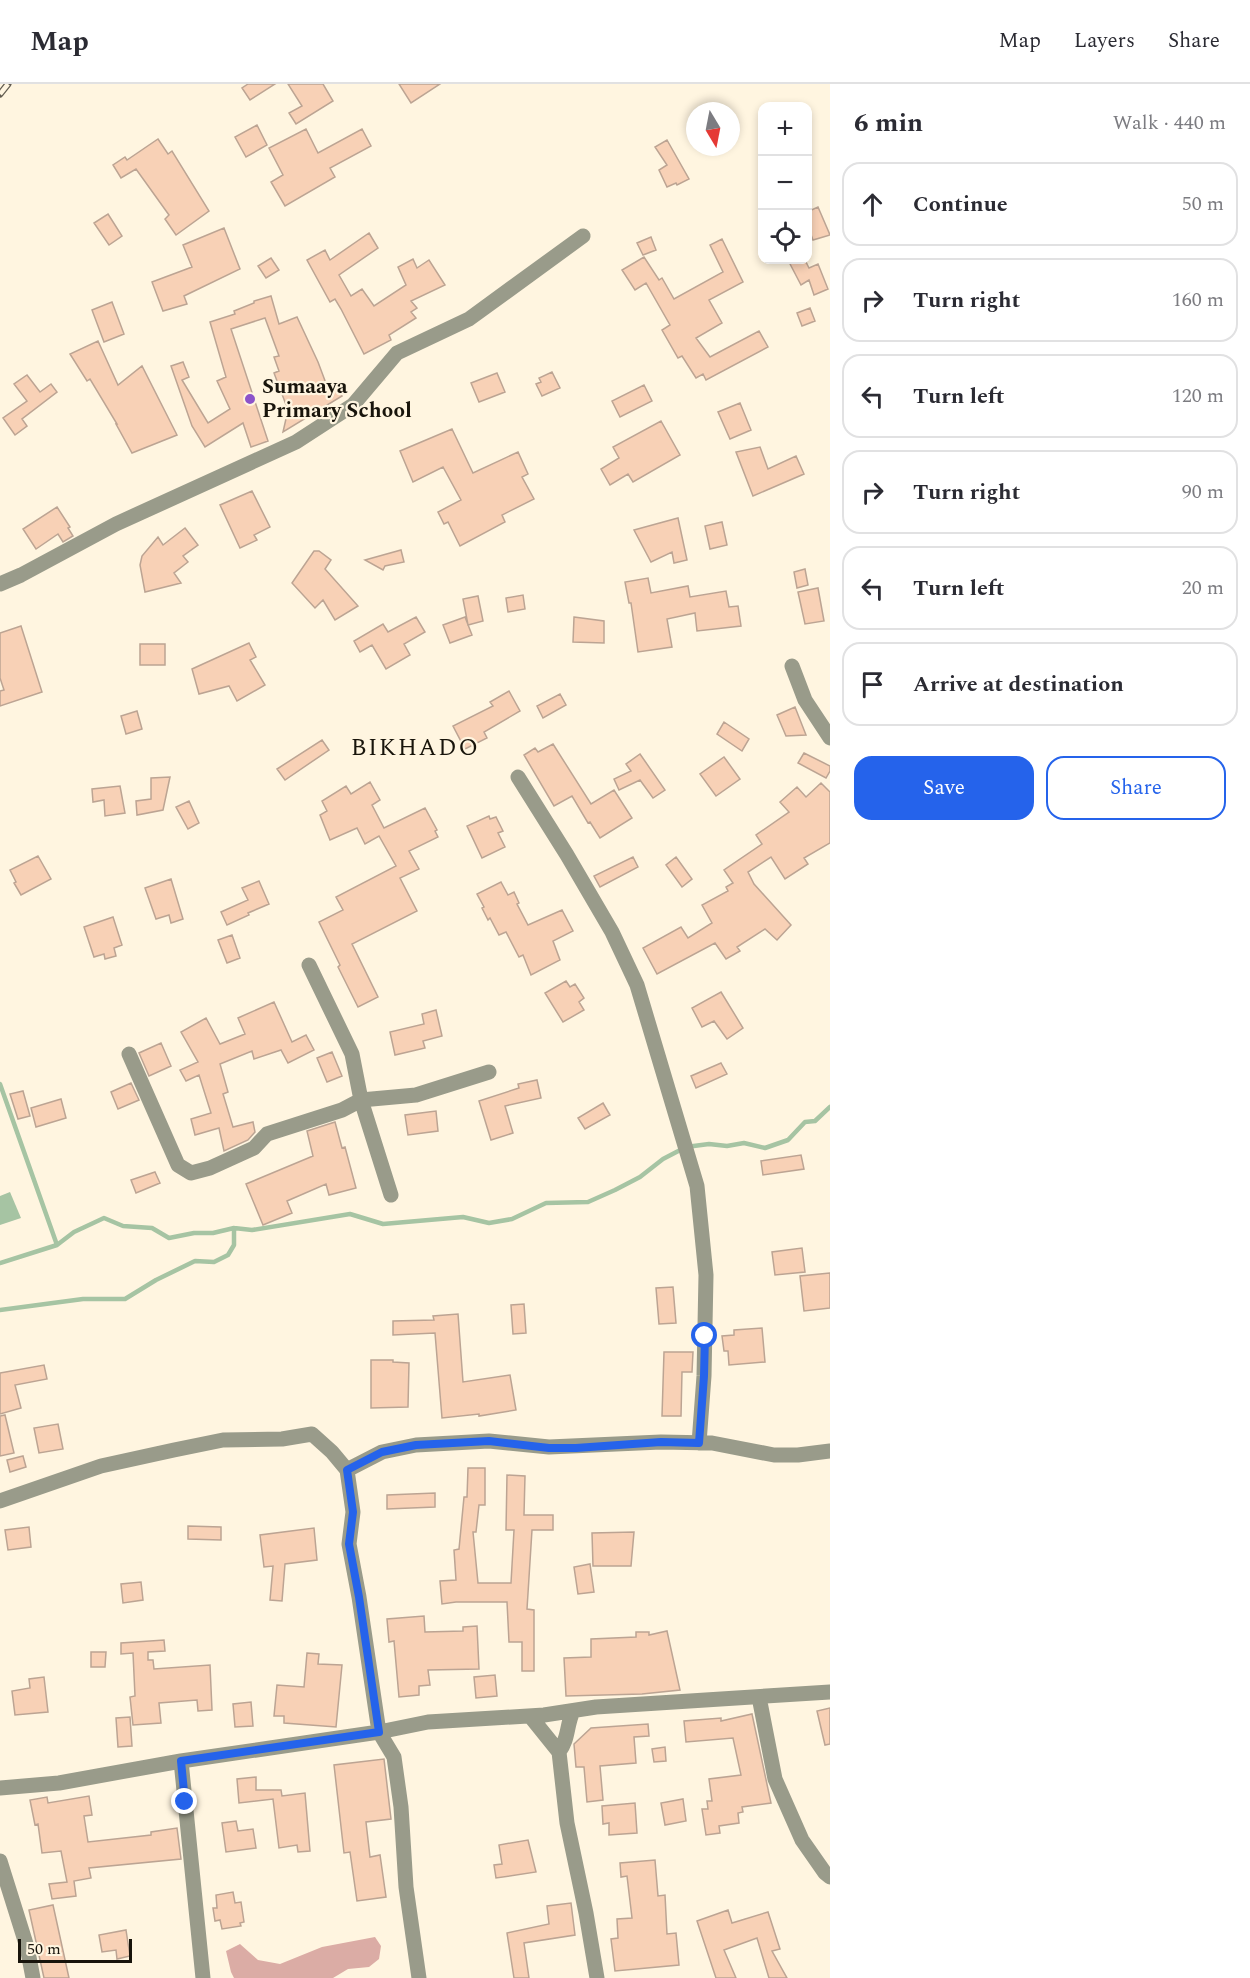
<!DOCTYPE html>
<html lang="en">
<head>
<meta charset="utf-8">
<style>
  :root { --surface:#fff; --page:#f2f2f3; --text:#2b2b33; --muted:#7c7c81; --line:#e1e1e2; --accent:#2563eb }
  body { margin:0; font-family:Spectral,serif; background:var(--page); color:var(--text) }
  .controls { position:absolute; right:18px; top:18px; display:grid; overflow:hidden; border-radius:12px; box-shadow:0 3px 9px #0003 }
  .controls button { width:54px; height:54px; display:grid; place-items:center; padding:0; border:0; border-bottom:2px solid var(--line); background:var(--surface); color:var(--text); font:30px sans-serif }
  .compass { position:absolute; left:686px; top:18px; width:54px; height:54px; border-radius:50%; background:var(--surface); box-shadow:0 3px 9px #0003; rotate:170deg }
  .scale { position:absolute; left:18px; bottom:15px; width:114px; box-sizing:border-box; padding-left:6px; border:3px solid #18140b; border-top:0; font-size:16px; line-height:21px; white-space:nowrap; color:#18140b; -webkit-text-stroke:4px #fff5e0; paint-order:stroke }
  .stop { position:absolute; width:18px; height:18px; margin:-14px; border:4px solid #2563eb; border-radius:50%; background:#fff }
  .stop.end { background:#2563eb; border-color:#fff; box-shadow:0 2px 6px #0008 }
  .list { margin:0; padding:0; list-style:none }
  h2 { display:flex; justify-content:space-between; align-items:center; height:78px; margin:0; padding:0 24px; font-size:26px }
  h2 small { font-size:20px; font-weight:400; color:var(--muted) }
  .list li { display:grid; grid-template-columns:39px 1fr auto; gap:18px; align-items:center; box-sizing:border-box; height:84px; margin:0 12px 12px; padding:0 12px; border:2px solid var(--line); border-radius:18px }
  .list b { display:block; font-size:22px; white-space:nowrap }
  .list em { font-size:20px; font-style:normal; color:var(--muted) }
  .actions { display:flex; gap:12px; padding:18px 24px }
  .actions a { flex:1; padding:14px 0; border:2px solid var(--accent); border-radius:18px; text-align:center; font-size:21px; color:var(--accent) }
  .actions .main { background:var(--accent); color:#fff }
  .icon { flex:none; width:33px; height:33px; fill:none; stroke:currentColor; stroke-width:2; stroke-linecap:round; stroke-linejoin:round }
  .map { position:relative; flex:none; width:830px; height:1894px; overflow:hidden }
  header { display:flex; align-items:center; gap:36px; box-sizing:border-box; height:84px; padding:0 30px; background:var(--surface); border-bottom:2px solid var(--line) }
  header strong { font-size:28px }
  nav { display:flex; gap:33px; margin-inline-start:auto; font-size:21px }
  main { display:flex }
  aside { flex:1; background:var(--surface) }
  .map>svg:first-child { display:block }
</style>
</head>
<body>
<header>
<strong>Map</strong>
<nav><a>Map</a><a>Layers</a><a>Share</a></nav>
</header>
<main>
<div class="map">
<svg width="830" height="1894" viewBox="0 0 830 1894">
  <rect width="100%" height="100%" fill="#fff5e0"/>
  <path fill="#dbaca5" d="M375 1853 381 1862 379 1875 369 1883 348 1885 333 1894H234L231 1888 226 1867 240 1860 258 1876 280 1880 322 1863Z"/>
  <path fill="#a6c4a3" d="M10 1108 21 1134 0 1141V1112Z"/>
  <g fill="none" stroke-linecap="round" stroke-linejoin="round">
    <path stroke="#a6c4a3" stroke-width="4.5" d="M0 1000 57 1161
      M0 1179 57 1161 74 1148 104 1134 123 1142 152 1144 169 1154 194 1149H213L234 1144
      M0 1226 83 1215H125L156 1196 195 1177 214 1178 228 1171 234 1161V1144L252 1146 350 1130 383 1140 463 1133 489 1139 512 1135 546 1119 588 1118 615 1106 640 1093 663 1075 686 1063 709 1060 727 1062 744 1059 765 1064 788 1056 805 1038 815 1037 830 1023"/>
  </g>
  <path fill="#f8d1b6" stroke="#bca493" stroke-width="1.5" d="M248 0H275L250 16 242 4Z
    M288 0H323L333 17 296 40 289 29 302 22Z
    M399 0H440L411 19Z
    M257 41 267 61 246 73 235 53Z
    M306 45 318 69 362 45 371 62 330 84 335 93 285 122 271 98 283 91 269 64Z
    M158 55 168 70 172 67 209 127 176 151 165 135 169 131 136 85 121 94 113 81 125 73 127 76Z
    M667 56 689 95 677 101 676 99 667 103 659 86 667 81 655 63Z
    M818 123 830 151 813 156 807 140V128Z
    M108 130 122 152 109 161 94 139Z
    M224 144 240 185 184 212 187 220 163 227 152 198 192 183 183 161Z
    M369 149 378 164 339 191 351 212 362 205 374 222 406 201 398 183 413 175 417 184 429 176 445 201 411 217 417 224 411 228 416 234 389 251 391 256 364 270 341 225 335 215 330 218 307 176 325 166 330 176Z
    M651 153 656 166 643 171 637 159Z
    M722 155 743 198 709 216 722 239 696 254 710 273 759 247 768 263 706 296 703 290 696 294 682 272 678 274 662 246 670 241 646 199 635 206 622 186 644 173 659 196 662 194 674 215 723 188 710 161Z
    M271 174 279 186 266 194 258 182Z
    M788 176H805L809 184 818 180 828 205 814 211 809 196 801 201Z
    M271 212 279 240 297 233 318 278 327 302 333 300 342 312 283 348 288 326 274 289 279 287 274 273 279 272 265 234 231 245 268 357 251 363 243 339 205 363 192 342 171 282 183 278 189 293 182 296 208 339 230 325 217 297 226 293 210 238 235 230 234 227 254 219V217Z
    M112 218 124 250 104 258 92 226Z
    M810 224 815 237 802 242 797 229Z
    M98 257 118 301 142 282 177 351 132 369 116 340H117L90 295 87 297 70 270Z
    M552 288 560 304 542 312 536 300 541 298 539 294Z
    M497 289 505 308 479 318 471 299Z
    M27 291 40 308 51 300 57 308 22 335 27 342 15 351 3 334 27 317 14 300Z
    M644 301 652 317 620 333 612 317Z
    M740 319 751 346 730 355 718 328Z
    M661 337 680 371 633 398 628 390 610 401 601 385 619 374 613 363Z
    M452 345 473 389 518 368 528 390 522 393 534 415 502 431 505 438 460 462 448 438 444 440 438 428 461 416 443 383 413 398 400 367Z
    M760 363 768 385 796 372 804 390 753 412 736 368Z
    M252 407 270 443 254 451 257 456 240 464 220 421Z
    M57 423 70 443 68 444 73 452 63 458 58 450 36 465 23 445Z
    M678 434 687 476 674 479 672 468 651 478 634 446Z
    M722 438 727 461 710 465 705 442Z
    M185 444 198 461 183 472 188 478 174 489 181 499 145 508 140 481 142 472 158 453 163 461Z
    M401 466 404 478 385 482 383 486 365 476Z
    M314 467H319L331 476 325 485 358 522 335 536 323 516 315 524 292 499Z
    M805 485 808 501 797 504 794 488Z
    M648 494 651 509 688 502 690 513 726 507 729 523 738 522 741 542 697 547 695 529 667 535 672 563 638 568 631 519H629L625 498Z
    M818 504 824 537 805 540 798 508Z
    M523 511 525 525 508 528 506 514Z
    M478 512 483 537 468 541 463 515Z
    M416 533 425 548 404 560 410 571 386 585 372 561 360 568 354 557 383 540 388 548Z
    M465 533 472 551 450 559 443 541Z
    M574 533 604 537V559L573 558Z
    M21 542 42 608 0 622V607L4 606 0 594V549Z
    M249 559 256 573 250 576 265 601 237 617 229 602 199 610 192 585Z
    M140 560H165V581H140Z
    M509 607 520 627 484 648 487 654 465 665 453 642 493 622 490 618Z
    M560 610 566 621 543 634 537 622Z
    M795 623 806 651 786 652 777 631Z
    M137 627 142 645 126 650 121 632Z
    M724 638 749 655 742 667 717 650Z
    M322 656 329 666 285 696 277 685Z
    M553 660 591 720 614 706 632 734 600 754 590 738 588 739 572 712 554 722 524 671 535 664 538 668Z
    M804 669 830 682V687L826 694 798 679Z
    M640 670 665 706 653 714 640 696 619 706 614 695 631 687 626 680Z
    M724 673 740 695 716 712 700 690Z
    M170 693 163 726 137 731 136 717 151 715V694Z
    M370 698 380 716 372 721 384 744 425 724 437 746 435 747 438 753 409 767 419 785 400 794 417 827 352 860 378 913 358 923 338 883 340 881 319 838 343 826 336 813 396 782 379 752 365 760 357 744 330 756 320 731 327 727 322 717 346 702 351 710Z
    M821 699 830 708V759L804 774 808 780 785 795 771 773 748 788 754 800 791 841 777 856 765 845 737 863 740 867 726 875 715 859 657 890 643 864 681 843 688 854 712 839 702 821 728 807 726 803 733 799 724 786 762 760 756 751 789 728 780 718 797 703 806 713Z
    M120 702 125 729 105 732 104 716 93 718 92 705Z
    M189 717 199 739 188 745 176 723Z
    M489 732 490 735 496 733 503 747 498 749 505 763 482 774 467 742Z
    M38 772 51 795 21 811 14 799 16 798 10 786Z
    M633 773 638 783 600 803 594 792Z
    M676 773 692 795 682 803 666 781Z
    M171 795 183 835 171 839 169 831 156 835 145 804Z
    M259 797 269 820 248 829 249 831 227 841 221 828 248 816 242 804Z
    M501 798 508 811 514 808 519 819 517 820 528 841 562 826 573 847 553 857 560 876 531 891 523 871 519 873 506 848 499 851 490 834 488 836 482 824 484 823 477 810Z
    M113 833 122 861 114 864 116 872 105 875 104 870 94 873 84 843Z
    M232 851 240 874 227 879 218 856Z
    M566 897 570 903 575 900 584 914 579 918 584 926 563 938 545 909Z
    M721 908 743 944 727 955 714 937 702 943 692 924Z
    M274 918 292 958 306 951 314 966 288 979 281 966 254 975 252 967 220 980 228 1008 223 1010 233 1043 253 1038 255 1048 248 1056 224 1067 219 1044 195 1051 191 1035 211 1029 199 991 186 997 180 986 198 978 181 948 206 934 220 960 245 950 238 934Z
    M436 926 442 952 423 957 425 964 395 971 390 948 424 940 422 930Z
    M161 959 171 982 149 992 139 969Z
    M332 968 342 992 327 998 317 974Z
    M721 979 727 990 696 1004 691 992Z
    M537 996 541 1014 505 1022 513 1049 491 1056 479 1017 519 1004 518 1000Z
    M131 999 139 1016 118 1025 111 1008Z
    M23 1007 30 1032 18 1035 10 1010Z
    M61 1015 66 1034 36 1043 31 1024Z
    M603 1019 610 1031 585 1045 578 1034Z
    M436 1027 438 1047 408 1051 405 1031Z
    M335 1038 342 1064 345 1063 356 1104 329 1111 326 1100 287 1117 292 1129 263 1141 246 1100 313 1072 307 1047Z
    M801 1071 804 1085 763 1091 761 1077Z
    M155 1088 160 1099 136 1109 131 1096Z
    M802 1164 805 1188 775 1191 772 1168Z
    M830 1189V1224L804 1227 800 1192Z
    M673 1203 676 1239 659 1240 656 1204Z
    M524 1220 526 1249 513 1250 511 1221Z
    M458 1230 463 1298 510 1291 516 1326 479 1332V1330L442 1334 435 1249 393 1251V1237L434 1236 433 1232Z
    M762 1244 765 1278 729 1281 728 1267H724L722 1252 734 1251V1246Z
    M664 1268H693L692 1288H682L681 1332H662Z
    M371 1276H393V1278L409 1279 408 1323 371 1324Z
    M44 1281 47 1295 15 1301 21 1324 0 1330V1289Z
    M5 1331 14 1369 0 1372V1332Z
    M58 1340 63 1365 39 1369 34 1344Z
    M23 1372 26 1383 10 1388 7 1376Z
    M468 1384H485V1421H479L476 1448H473L478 1499H511L514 1446H506L507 1391 525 1392 524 1431H553V1446H532L527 1525 534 1526V1587H522V1558H509L507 1518H456L442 1520 440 1497 456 1496 454 1466 459 1465 464 1413H467Z
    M435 1409V1423L387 1425V1411Z
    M188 1442 221 1443V1456L188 1455Z
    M29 1443 31 1463 8 1466 5 1446Z
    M314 1444 317 1476 285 1480 282 1517 270 1516 273 1482 264 1483 260 1451Z
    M634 1448 631 1482H593L592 1449Z
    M590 1480 594 1508 578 1510 574 1483Z
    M141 1498 143 1516 123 1519 121 1500Z
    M424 1532 425 1548 463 1547V1543L477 1542 479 1585 428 1586 430 1601 419 1602V1611L399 1613 394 1557 389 1558 387 1535Z
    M667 1547 680 1606 642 1610 566 1612 564 1574 591 1573V1555L636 1553V1548H649V1551Z
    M164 1556 165 1567 148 1568V1576H153L154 1585 210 1581 212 1626 198 1627 197 1616 159 1619 161 1639 133 1641 130 1613 135 1612 133 1569 121 1570V1559Z
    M91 1568H106L105 1583H91Z
    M307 1569 319 1570 318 1580 342 1581 336 1643 284 1639V1632H274L277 1601 304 1603Z
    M495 1591 497 1612 476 1614 474 1593Z
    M44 1593 48 1628 15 1631 12 1607 30 1604 29 1595Z
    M251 1618 253 1642 235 1643 233 1620Z
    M830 1624V1660L825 1661 817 1627Z
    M752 1630 771 1719 742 1723 743 1728 738 1729 739 1739 719 1742 720 1749 706 1751 702 1725H708L707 1717H712L709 1695 741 1691 733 1654 686 1658 684 1637 721 1634V1637Z
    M130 1633 132 1662 118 1663 116 1634Z
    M648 1640 649 1652 634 1653 636 1679 600 1682 603 1716 587 1718 584 1683H576L574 1660 591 1644Z
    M665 1663 666 1677 654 1678 652 1665Z
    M384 1675 391 1735 366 1738 370 1773 380 1771 386 1813 357 1817 350 1768 344 1769 334 1681Z
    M256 1693V1706H281L282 1712 305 1709 310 1767 298 1768 297 1761 279 1764 273 1715 239 1719 237 1695Z
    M89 1712 92 1731 84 1732 88 1758 151 1751V1748L177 1744 181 1775 89 1784 91 1794 74 1797 76 1812 52 1815 49 1800 67 1798 61 1767 42 1769 38 1740 35 1741 30 1716 47 1713 48 1719Z
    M683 1715 686 1737 665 1741 661 1719Z
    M635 1719 637 1749 609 1751V1739L603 1740 602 1722Z
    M236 1737 238 1747 253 1745 256 1764 226 1768 222 1739Z
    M528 1756 536 1788 496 1794 494 1781 502 1780 499 1761Z
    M655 1776 658 1812 665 1811 667 1850 676 1849 679 1881 615 1887 611 1855 618 1854 617 1835 632 1834 627 1792 621 1793 620 1779Z
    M233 1808 235 1819 241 1818 244 1838 240 1839 241 1842 222 1845 220 1836 215 1837 213 1824H217L216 1811Z
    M571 1819 575 1851 524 1859 529 1894H514L507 1849 549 1840 547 1822Z
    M53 1821 69 1894H44L29 1826Z
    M728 1826 732 1839 768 1828 780 1865 772 1867 787 1894H769L757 1854 724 1866 736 1894H716L697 1837Z
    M126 1846 130 1872 117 1875 116 1866 102 1868 99 1851Z"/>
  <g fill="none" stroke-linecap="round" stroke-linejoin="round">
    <path stroke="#999b8a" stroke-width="15" d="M0 500 21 491 116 440 296 358 353 321 397 269 469 235 583 152
      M792 582 805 616 830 654
      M518 693 567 771 612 848 637 901 697 1102 706 1191 704 1292 699 1359
      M309 881 352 970 361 1016 391 1111
      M129 970 178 1081 191 1089 210 1084 254 1064 267 1050 342 1026 361 1016 416 1011 489 988
      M347 1386 382 1368 416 1361 489 1357 549 1363 661 1358 712 1359 774 1371H798L830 1367
      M0 1417 101 1382 174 1366 223 1356 282 1355 312 1350 332 1368 347 1386 353 1428 349 1460 359 1513 379 1648 394 1673 401 1723 406 1803 419 1894
      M759 1613 775 1695 802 1756 825 1789 830 1793
      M530 1632 559 1668 567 1739 586 1829 597 1894
      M559 1668C569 1654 566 1643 573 1627
      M181 1677 203 1894
      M0 1704 59 1699 181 1677 379 1648 428 1638 544 1631 596 1623 830 1608
      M0 1777 27 1863 33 1894"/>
    <g stroke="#625c50" stroke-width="7">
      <path id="rail" d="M0 10 8 0"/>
    </g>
    <use href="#rail" stroke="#fff5e0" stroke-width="4.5" stroke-dasharray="14" stroke-linecap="butt"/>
  </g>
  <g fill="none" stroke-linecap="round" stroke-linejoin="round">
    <path stroke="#2563eb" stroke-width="8" d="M185 1718 181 1677 379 1648 359 1513 349 1460 353 1428 347 1386 382 1368 416 1361 489 1357 549 1364H576L661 1358 699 1359 704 1292 705 1252"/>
  </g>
  <circle fill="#8c53ca" stroke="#fff5e0" stroke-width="2" cx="250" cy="315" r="6"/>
  <g text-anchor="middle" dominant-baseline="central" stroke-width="4.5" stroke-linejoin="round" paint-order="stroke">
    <g font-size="21" font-weight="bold" fill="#18140b" stroke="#fff5e0" text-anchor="start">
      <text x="262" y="303">Sumaaya<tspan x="262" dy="24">Primary School</tspan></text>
    </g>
    <g font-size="24" letter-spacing="1.5" fill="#18140b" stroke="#fff5e0">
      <text x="415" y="664">BIKHADO</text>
    </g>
  </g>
</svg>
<div class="controls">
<button>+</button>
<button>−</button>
<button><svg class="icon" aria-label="locate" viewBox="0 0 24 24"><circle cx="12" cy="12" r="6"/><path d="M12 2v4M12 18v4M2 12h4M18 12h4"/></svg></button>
</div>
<svg class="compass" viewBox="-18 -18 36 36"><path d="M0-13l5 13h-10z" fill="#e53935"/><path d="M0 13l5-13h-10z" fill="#7c7c81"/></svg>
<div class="scale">50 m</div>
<div class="stop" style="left:705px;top:1252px"></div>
<div class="stop end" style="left:185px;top:1718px"></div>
</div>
<aside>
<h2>6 min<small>Walk · 440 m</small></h2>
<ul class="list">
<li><svg class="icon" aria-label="ahead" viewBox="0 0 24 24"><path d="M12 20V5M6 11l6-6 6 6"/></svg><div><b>Continue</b></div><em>50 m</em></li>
<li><svg class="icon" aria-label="right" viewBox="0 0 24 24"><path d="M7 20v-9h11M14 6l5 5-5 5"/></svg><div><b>Turn right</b></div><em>160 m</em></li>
<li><svg class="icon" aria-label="left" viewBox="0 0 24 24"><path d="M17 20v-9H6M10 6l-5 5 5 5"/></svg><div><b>Turn left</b></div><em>120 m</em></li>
<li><svg class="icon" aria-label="right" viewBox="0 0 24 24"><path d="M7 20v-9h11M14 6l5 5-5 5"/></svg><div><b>Turn right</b></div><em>90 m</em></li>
<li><svg class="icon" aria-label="left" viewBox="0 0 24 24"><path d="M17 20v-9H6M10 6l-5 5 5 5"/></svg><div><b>Turn left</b></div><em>20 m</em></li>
<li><svg class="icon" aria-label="arrive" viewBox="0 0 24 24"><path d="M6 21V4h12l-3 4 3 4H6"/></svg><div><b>Arrive at destination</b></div></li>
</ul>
<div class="actions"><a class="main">Save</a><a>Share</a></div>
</aside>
</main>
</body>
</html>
